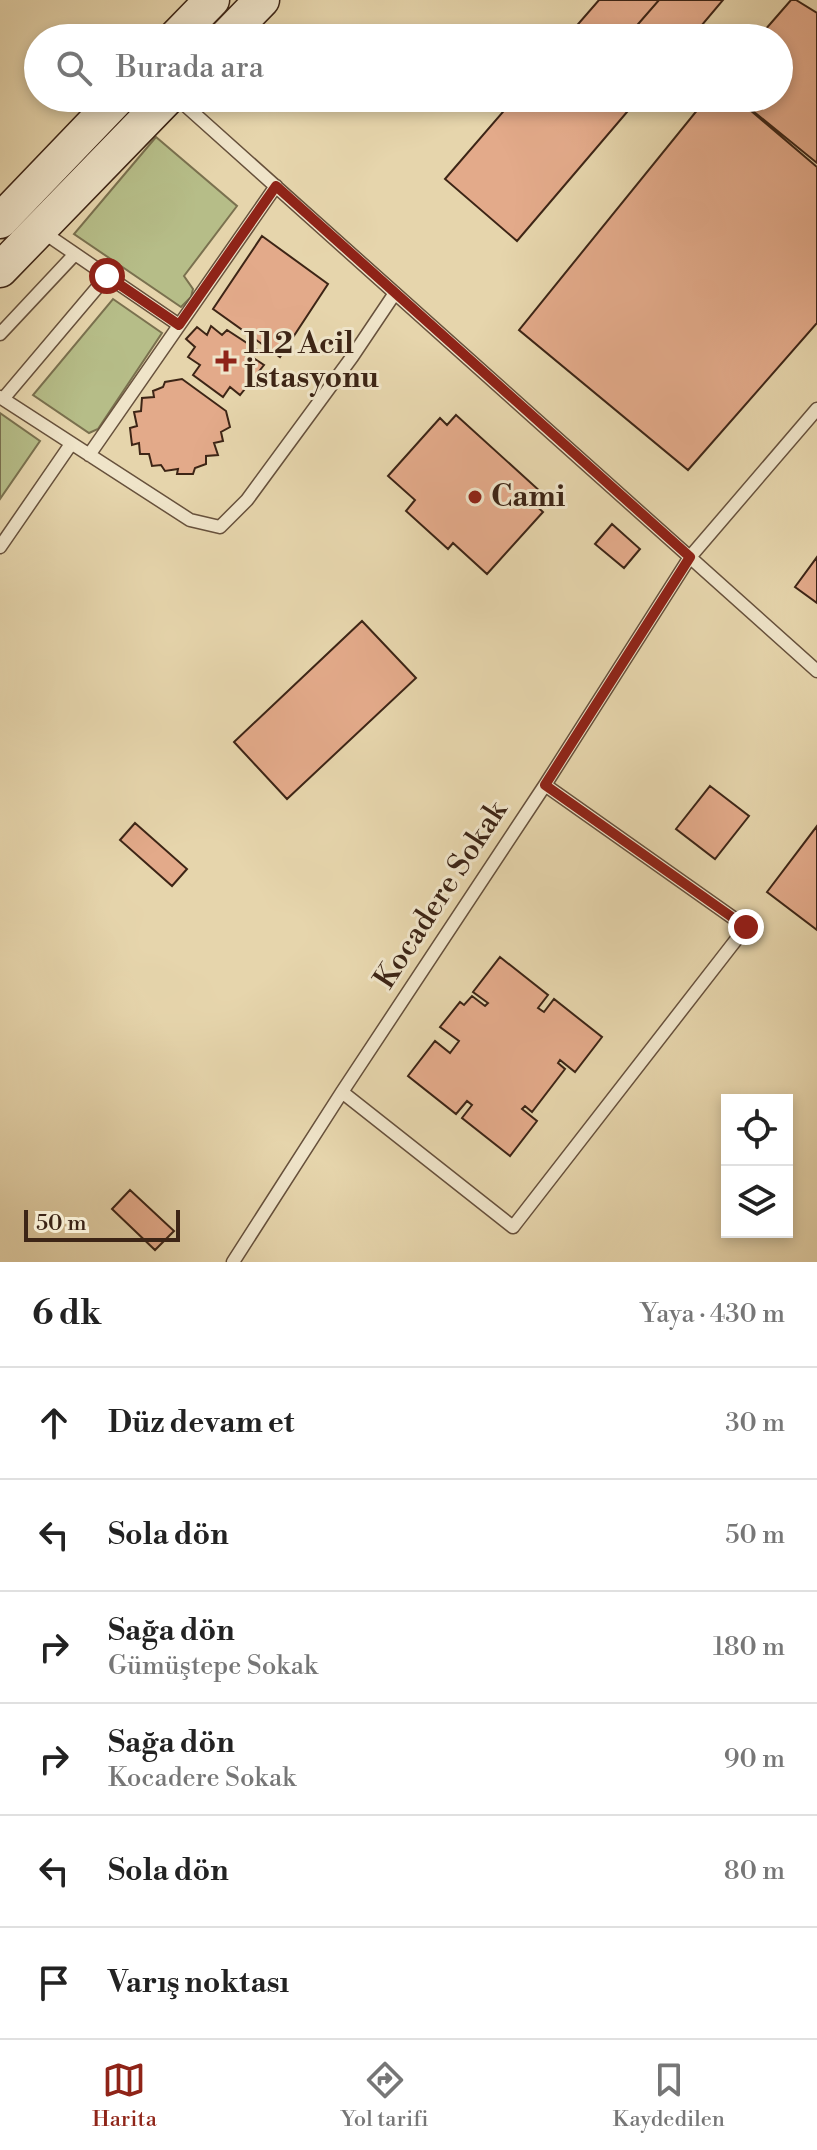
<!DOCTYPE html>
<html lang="tr">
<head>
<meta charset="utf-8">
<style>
  :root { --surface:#fff; --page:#f6f6f6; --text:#222; --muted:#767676; --line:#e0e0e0; --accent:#8f2418 }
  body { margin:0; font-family:"Libre Bodoni",serif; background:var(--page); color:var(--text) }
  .controls { position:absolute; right:24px; bottom:24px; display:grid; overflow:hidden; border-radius:0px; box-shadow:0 4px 12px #0003 }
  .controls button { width:72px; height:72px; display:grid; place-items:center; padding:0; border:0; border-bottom:2px solid var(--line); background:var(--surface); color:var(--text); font:40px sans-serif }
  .scale { position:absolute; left:24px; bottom:20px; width:156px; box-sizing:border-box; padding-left:8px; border:4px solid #3d2516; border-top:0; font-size:22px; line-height:28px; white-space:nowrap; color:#3d2516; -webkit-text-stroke:6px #efe4c9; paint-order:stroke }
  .stop { position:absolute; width:24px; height:24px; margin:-18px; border:6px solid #8f2418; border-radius:50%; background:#fff }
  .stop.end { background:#8f2418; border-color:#fff; box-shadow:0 2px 8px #0008 }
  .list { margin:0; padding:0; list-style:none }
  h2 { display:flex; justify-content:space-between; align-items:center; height:104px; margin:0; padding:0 32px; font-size:34px }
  h2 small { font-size:26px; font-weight:400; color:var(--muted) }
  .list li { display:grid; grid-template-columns:52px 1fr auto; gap:24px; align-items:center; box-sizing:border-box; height:112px; padding:0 32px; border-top:2px solid var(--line) }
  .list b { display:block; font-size:30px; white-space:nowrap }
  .list p { margin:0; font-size:26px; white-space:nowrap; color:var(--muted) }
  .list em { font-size:26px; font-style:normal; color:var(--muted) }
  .icon { flex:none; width:44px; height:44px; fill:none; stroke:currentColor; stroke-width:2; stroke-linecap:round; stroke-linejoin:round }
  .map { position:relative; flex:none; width:817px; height:1262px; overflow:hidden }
  .search { position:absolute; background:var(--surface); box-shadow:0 4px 12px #0003; left:24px; right:24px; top:24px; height:88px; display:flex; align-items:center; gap:20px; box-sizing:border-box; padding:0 28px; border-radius:44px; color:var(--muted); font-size:30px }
  .sheet { height:776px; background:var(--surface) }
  nav { display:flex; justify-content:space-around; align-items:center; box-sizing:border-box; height:112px; border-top:2px solid var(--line); background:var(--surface); font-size:22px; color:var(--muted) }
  nav a { display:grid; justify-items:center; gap:4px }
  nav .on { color:var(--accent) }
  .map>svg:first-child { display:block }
</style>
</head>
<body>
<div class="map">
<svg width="817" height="1262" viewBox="0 0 817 1262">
  <rect width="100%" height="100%" fill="#e6d5ac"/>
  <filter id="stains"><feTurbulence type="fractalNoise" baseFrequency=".0025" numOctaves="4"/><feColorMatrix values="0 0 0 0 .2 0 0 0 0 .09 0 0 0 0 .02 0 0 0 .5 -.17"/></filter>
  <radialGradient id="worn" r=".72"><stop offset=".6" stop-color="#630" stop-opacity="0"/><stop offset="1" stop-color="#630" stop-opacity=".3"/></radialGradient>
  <path fill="#b6bd88" stroke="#7a714f" stroke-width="2" d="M156 137 237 206 184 276 193 289 191 297 181 307 74 234Z
    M113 299 162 333 98 429 89 433 33 395Z
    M0 413 40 441 0 499Z"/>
  <path fill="#e3aa8a" stroke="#3d2516" stroke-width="2" d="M599 0H659L626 38H566Z
    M659 0H723L691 38H626Z
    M791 0H796L817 13V163L737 98H779V38H758Z
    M515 98H639L517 241 445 179Z
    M707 98H736L817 167V323L688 470 519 330Z
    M262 236 328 284 280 357 213 309Z
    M211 326 222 335 227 330 256 349 252 357 264 365 240 395 230 387 223 397 193 375 200 365 188 357 195 347 186 339 197 327 207 335Z
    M182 379 226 411 230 427 221 432 223 441 214 443 218 455 206 456V464L195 468 193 474H177L178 469 165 471 161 465 152 466 149 454H140L139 443 132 445 130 428 137 426 134 412 141 411 142 398 154 397 153 391 163 387 165 382Z
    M456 415 542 493 533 503 543 512 487 574 453 543 448 549 406 511 415 500 388 476 440 418 447 425Z
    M612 524 640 549 624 568 595 544Z
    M817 557V603L795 587Z
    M362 621 416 678 287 799 234 742Z
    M710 786 749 816 715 859 676 829Z
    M135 823 187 869 172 886 120 840Z
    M817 826V930L767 892Z
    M500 957 548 995 538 1008 544 1012 554 999 602 1037 575 1072 560 1060 558 1063 565 1069 532 1112 525 1106 522 1109 537 1121 510 1156 462 1118 472 1105 467 1101 456 1114 408 1076 435 1041 450 1053 459 1041 440 1027 460 1002 464 1005 472 996 485 1006 488 1003 473 992Z
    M130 1190 174 1231 155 1250 112 1209Z"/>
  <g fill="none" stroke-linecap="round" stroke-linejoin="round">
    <g stroke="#67513c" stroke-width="15">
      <path id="lane" d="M177 98 817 671
        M40 230 179 325
        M0 334 75 254
        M0 397 190 520 220 527 247 500 352 357 395 293
        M3 399 107 276
        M89 455 276 186
        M0 547 71 444
        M342 1092 513 1227 746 927 545 785
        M233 1262 342 1092 545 785 690 557 817 409"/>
    </g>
    <g stroke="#3d2516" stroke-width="37">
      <path id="secondary" d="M175 38 212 0
        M225 38 262 0
        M0 221 118 98
        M0 270 167 98"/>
    </g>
    <use href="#lane" stroke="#efe4c9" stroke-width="12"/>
    <use href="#secondary" stroke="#efe4c9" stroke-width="34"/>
  </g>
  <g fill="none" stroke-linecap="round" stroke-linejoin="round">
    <path stroke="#8f2418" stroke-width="10" d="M107 276 179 325 276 186 690 557 545 785 746 927"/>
  </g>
  <g fill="#8f2418" stroke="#efe4c9" stroke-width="3">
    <path d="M222 349h8v8h8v8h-8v8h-8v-8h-8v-8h8z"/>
    <circle cx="475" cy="497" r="8"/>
  </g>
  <g text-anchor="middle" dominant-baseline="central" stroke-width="6" stroke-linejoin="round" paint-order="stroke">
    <g font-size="30" font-weight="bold" fill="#3d2516" stroke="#efe4c9" text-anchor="start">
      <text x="244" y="344">112 Acil<tspan x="244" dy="34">İstasyonu</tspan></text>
      <text x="491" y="497">Cami</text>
    </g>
    <g font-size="30" fill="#3d2516" stroke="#efe4c9">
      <text transform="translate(441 895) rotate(-57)">Kocadere Sokak</text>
    </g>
  </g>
  <rect width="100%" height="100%" filter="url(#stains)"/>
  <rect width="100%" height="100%" fill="url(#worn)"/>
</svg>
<div class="controls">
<button><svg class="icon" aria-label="locate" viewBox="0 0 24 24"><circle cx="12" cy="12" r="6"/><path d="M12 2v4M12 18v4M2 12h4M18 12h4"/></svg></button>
<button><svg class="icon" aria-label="layers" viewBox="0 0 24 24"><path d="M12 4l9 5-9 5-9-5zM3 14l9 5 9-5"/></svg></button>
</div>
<div class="scale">50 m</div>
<div class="stop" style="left:107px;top:276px"></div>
<div class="stop end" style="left:746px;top:927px"></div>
<div class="search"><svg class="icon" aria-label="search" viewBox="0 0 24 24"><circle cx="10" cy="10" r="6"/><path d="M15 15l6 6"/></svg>Burada ara</div>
</div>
<section class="sheet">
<h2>6 dk<small>Yaya · 430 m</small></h2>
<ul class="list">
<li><svg class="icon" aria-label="ahead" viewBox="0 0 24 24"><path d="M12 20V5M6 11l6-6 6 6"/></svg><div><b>Düz devam et</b></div><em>30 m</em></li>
<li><svg class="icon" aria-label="left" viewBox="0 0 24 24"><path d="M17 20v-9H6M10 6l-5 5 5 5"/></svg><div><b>Sola dön</b></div><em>50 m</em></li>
<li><svg class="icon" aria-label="right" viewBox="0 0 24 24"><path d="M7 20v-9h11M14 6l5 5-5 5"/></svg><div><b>Sağa dön</b><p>Gümüştepe Sokak</p></div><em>180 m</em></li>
<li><svg class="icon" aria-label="right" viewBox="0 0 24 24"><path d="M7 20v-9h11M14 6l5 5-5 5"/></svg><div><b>Sağa dön</b><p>Kocadere Sokak</p></div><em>90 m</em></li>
<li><svg class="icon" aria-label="left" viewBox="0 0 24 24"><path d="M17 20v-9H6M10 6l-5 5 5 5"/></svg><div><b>Sola dön</b></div><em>80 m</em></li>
<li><svg class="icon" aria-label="arrive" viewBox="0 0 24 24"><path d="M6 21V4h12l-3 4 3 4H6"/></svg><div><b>Varış noktası</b></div></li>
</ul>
</section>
<nav>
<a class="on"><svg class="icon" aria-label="map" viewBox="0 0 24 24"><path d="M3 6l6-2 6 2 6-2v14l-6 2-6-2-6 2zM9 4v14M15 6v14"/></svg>Harita</a>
<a><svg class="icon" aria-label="directions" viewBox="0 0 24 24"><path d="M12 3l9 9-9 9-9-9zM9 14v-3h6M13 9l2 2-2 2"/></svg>Yol tarifi</a>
<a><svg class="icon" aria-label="saved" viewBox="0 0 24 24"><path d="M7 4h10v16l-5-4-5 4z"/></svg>Kaydedilen</a>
</nav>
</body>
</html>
